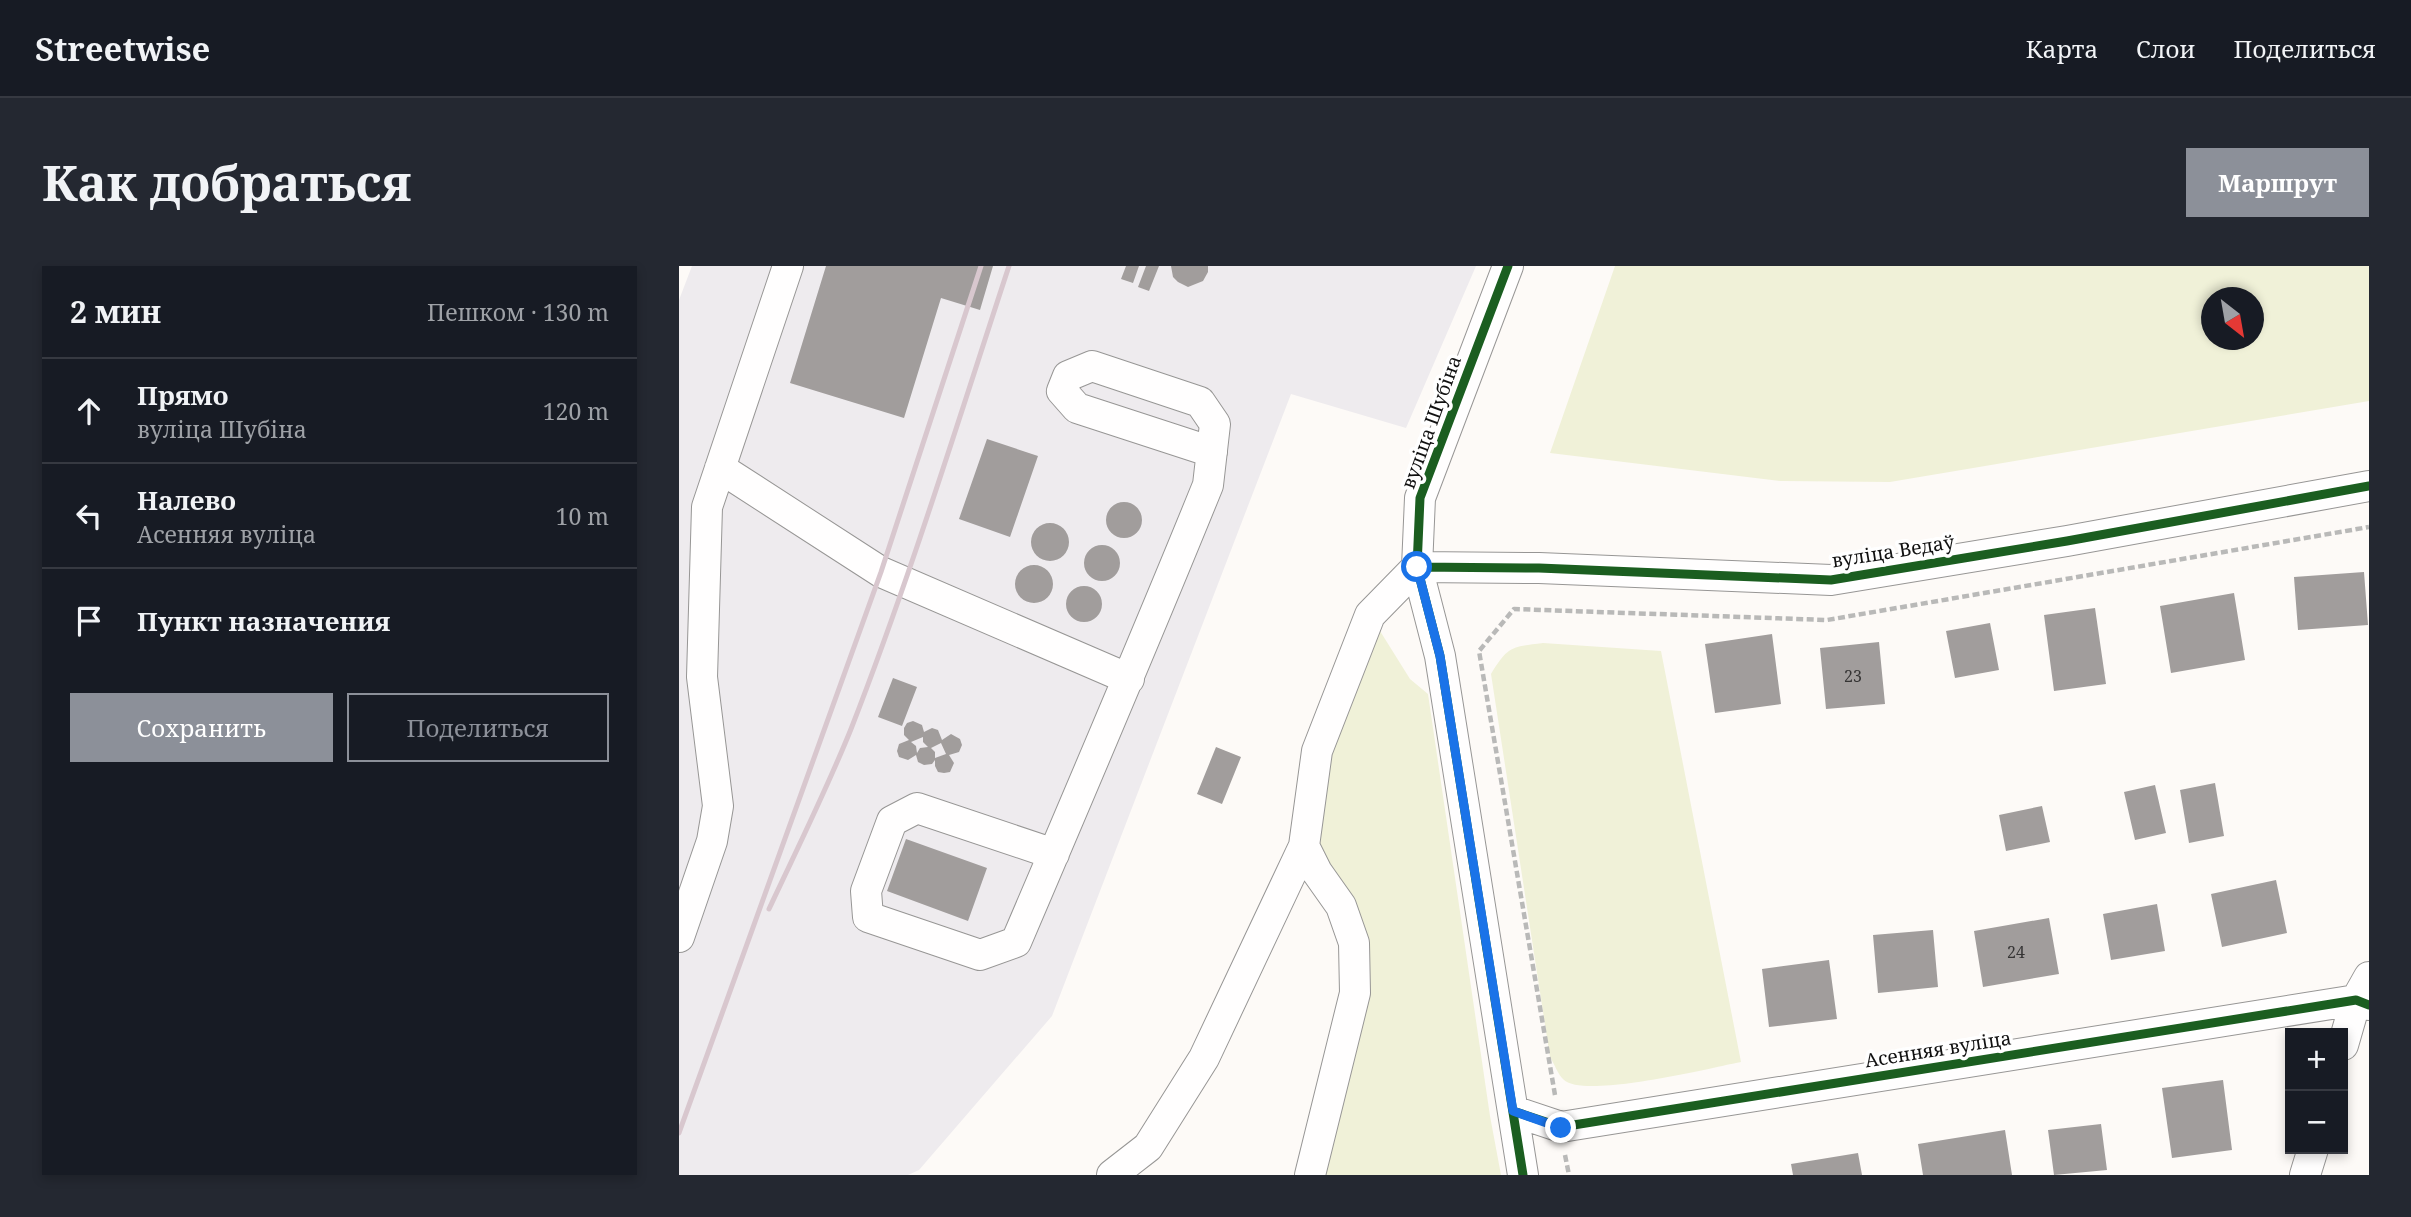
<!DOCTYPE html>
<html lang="ru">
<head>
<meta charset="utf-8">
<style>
  :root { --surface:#171b24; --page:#242831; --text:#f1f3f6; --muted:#9ea1a6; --line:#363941; --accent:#8c9099 }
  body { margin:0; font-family:"Noto Serif",serif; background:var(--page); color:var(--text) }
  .controls { position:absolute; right:21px; bottom:21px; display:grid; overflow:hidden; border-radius:0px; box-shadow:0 4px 10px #0003 }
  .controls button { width:63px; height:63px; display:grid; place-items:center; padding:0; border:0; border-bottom:2px solid var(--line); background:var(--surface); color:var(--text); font:35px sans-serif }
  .compass { position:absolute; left:1522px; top:21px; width:63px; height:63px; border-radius:50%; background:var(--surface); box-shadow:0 4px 10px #0003; rotate:149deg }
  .stop { position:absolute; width:21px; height:21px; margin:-16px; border:5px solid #1a73e8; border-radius:50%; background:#fff }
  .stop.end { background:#1a73e8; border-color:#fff; box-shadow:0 2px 7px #0008 }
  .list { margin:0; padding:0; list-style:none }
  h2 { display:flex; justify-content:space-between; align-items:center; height:91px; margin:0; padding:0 28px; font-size:30px }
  h2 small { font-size:23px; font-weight:400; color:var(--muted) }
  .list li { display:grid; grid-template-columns:46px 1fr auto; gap:21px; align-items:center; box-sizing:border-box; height:105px; padding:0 28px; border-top:2px solid var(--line) }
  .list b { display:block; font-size:26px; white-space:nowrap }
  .list p { margin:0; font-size:23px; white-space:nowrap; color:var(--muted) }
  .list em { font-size:23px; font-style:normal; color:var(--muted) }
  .actions { display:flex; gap:14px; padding:21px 28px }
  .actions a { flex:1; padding:16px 0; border:2px solid var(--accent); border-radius:0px; text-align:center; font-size:24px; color:var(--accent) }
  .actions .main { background:var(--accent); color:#fff }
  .icon { flex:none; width:38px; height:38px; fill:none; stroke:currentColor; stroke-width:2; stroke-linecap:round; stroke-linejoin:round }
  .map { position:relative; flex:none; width:1690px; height:909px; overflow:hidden; border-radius:0px }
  header { display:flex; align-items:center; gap:42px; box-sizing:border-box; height:98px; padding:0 35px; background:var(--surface); border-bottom:2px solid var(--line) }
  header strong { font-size:33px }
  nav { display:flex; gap:38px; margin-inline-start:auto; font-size:24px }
  .intro { display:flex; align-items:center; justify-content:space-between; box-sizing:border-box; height:168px; padding:0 42px }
  h1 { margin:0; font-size:49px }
  .button { padding:18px 32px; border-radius:0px; background:var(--accent); color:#fff; font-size:24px; font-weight:700 }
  main { display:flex; gap:42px; padding:0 42px }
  aside { flex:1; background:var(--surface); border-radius:0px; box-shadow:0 4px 10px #0003 }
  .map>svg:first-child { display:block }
</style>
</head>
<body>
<header>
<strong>Streetwise</strong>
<nav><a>Карта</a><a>Слои</a><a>Поделиться</a></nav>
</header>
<div class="intro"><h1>Как добраться</h1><a class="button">Маршрут</a></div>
<main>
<aside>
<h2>2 мин<small>Пешком · 130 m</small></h2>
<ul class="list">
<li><svg class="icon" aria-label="ahead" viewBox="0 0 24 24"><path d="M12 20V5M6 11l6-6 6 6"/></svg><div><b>Прямо</b><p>вуліца Шубіна</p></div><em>120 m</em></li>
<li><svg class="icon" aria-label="left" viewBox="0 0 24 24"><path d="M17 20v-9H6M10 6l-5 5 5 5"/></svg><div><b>Налево</b><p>Асенняя вуліца</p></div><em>10 m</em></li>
<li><svg class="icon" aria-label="arrive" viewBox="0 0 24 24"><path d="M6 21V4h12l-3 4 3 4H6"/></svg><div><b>Пункт назначения</b></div></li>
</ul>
<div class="actions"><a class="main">Сохранить</a><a>Поделиться</a></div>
</aside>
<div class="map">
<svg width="1690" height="909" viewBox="0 0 1690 909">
  <rect width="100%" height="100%" fill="#fdfaf7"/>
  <path fill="#eeebee" d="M13 0H797L727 162 612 128 373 750 240 904 229 909H0V34Z"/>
  <path fill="#f0f1d8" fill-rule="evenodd" d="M936 0H1690V135L1211 216 1102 215 871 187ZM1532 32H1574V74H1532Z
    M691 349 731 413 749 428 811 850 822 909H631L676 727 638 606V485Z
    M864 377 982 385 1062 796C1031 802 906 833 885 814 879 809 875 797 871 791L812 408C829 380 832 381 864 377Z"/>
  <path fill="#a19d9c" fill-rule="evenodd" d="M147 0H314L301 44 262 32 225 152 111 117Z
    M447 0H460L454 17 442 13Z
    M467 0H480L470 25 459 21Z
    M492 0H529V6L524 15 509 21 499 16 494 11Z
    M308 173 359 190 331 271 280 253Z
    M427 254a18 18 0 1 1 36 0a18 18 0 1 1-36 0Z
    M352 276a19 19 0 1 1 38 0a19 19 0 1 1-38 0Z
    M405 297a18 18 0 1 1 36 0a18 18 0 1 1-36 0Z
    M336 318a19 19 0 1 1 38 0a19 19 0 1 1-38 0Z
    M1685 306 1689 359 1619 364 1615 311Z
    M387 338a18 18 0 1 1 36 0a18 18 0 1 1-36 0Z
    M1555 327 1566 394 1492 407 1481 340Z
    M1416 342 1427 418 1375 425 1365 349Z
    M1311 357 1320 404 1276 412 1267 365Z
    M1093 368 1102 438 1036 447 1026 378Z
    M1200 376 1206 438 1147 443 1141 382Z
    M214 412 238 421 223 460 199 451Z
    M234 455 243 459 245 466 253 462 259 464 263 474 272 468 281 473 283 479 280 486 270 489 275 497 271 506 265 507 259 506 256 500V494L253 498 245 499 239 496 237 489 229 494 220 491 218 485 220 478 230 474 225 469V462L228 457ZM244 471V476L249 481 241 482 238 487 237 480 232 476ZM262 477 267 488 256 492V486L252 482Z
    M537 481 562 491 543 538 518 528Z
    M1536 517 1545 570 1510 577 1501 524Z
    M1476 519 1487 567 1456 574 1445 526Z
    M1363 540 1371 576 1327 585 1320 549Z
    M227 573 308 602 289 655 208 625Z
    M1597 614 1608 667 1543 681 1532 628Z
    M1478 638 1486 685 1432 694 1424 648Z
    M1370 652 1380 708 1304 721 1295 665Z
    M1254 664 1259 721 1199 727 1194 669Z
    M1150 694 1158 753 1090 761 1083 703Z
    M1544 814 1553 884 1493 892 1483 822Z
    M1422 858 1428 904 1375 909 1369 864Z
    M1326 864 1333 909H1244L1239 878Z
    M1179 887 1183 909H1114L1112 898Z"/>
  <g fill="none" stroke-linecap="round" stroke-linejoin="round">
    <g stroke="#979695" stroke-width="32">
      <path id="minor" d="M829 0 741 232 738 301 761 390 844 909
        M41 202 202 306 450 413
        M738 301 860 302 1152 314 1388 275 1690 220
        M625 580 638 606 662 640 675 677 676 727 631 909
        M375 588 238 542 213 555 187 625 189 651 301 689 337 676C402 524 467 372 529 219L536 158 521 136 413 100 389 110 383 125 398 142 533 186
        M0 671 33 575 39 540 23 411 28 241 109 0
        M1664 779 1677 734 1690 711
        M834 845 882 861 1677 734 1690 739
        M433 909 469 881 525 792 625 580 638 485 691 349 738 301
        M1626 909 1634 883"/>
    </g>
    <path stroke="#b9b9b8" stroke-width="4.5" stroke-dasharray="7 3.5" stroke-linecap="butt" d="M876 829 800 385 835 343 1148 354 1690 261
      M886 889 890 909"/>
    <use href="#minor" stroke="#fffefe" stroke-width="30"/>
    <path stroke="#d8c7ce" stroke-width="5" d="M90 643C118 583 147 525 172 463 231 312 279 155 330 0
      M0 867 202 306 302 0"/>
    <g stroke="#fff" stroke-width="13">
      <path id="cycleway" d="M829 0 741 232 738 301 761 390 844 909
        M738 301 860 302 1152 314 1388 275 1690 220
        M834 845 882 861 1677 734 1690 739"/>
    </g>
    <use href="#cycleway" stroke="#1b5e20" stroke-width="9"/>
  </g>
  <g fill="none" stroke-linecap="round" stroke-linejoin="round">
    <path stroke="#1a73e8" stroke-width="9" d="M738 301 761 390 834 845 882 862"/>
  </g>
  <g text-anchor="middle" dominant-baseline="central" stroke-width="7" stroke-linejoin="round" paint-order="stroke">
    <g font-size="16" fill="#353434">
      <text x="1174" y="410">23</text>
      <text x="1337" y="686">24</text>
    </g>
    <g font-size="19" fill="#111" stroke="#fff">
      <text transform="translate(752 156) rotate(-70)">вуліца Шубіна</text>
      <text transform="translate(1214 285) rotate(-9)">вуліца Ведаў</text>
      <text transform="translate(1259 783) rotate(-9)">Асенняя вуліца</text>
    </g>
  </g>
</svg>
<div class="controls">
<button>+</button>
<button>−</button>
</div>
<svg class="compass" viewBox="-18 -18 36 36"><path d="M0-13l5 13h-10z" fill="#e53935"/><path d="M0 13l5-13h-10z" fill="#9ea1a6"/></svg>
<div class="stop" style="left:738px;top:301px"></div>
<div class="stop end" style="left:882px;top:862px"></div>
</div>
</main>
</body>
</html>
